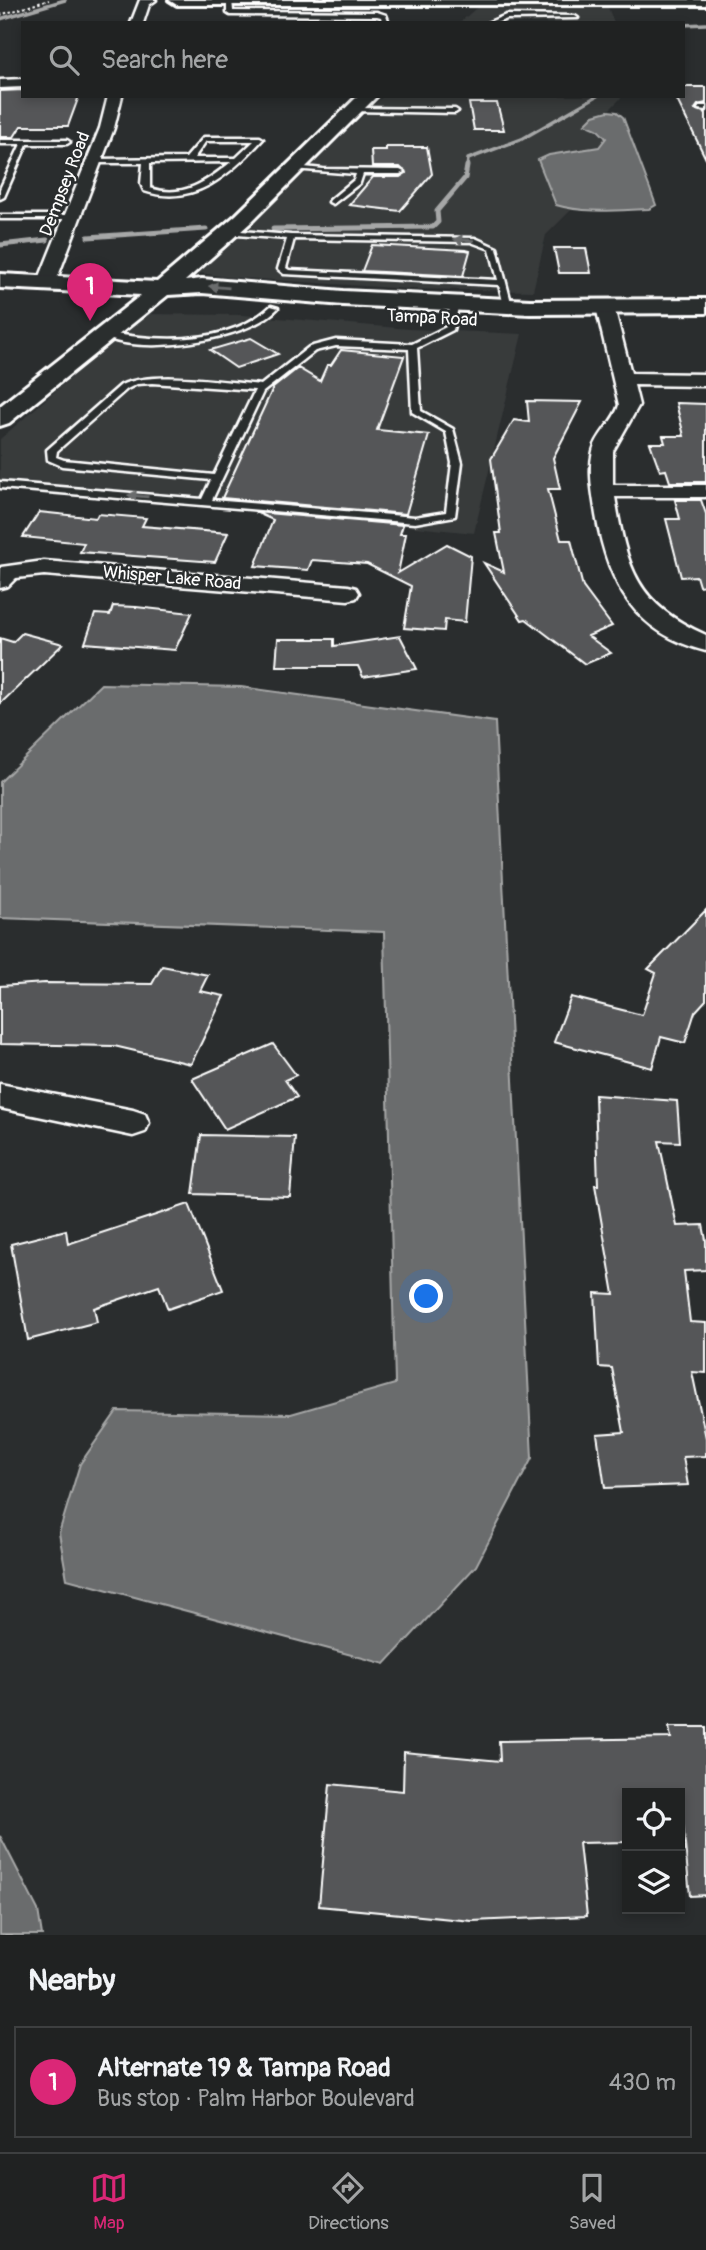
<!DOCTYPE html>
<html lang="en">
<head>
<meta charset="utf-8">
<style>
  :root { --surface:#202222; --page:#2d2f2f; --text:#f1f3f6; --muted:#a2a4a5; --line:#3d3f40; --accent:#db2777 }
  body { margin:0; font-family:Pangolin,sans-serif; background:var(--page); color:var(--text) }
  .controls { position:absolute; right:21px; bottom:21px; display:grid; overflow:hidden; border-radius:0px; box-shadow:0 4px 10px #0003 }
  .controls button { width:63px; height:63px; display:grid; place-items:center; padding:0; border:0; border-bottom:2px solid var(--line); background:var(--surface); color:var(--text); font:35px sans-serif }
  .you { position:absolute; left:427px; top:1297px; width:24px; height:24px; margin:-18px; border:5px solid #fff; border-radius:50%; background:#1a73e8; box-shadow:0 0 0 10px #1a73e833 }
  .badge { display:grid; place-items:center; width:46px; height:46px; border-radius:50%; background:var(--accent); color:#fff; font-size:23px; font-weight:700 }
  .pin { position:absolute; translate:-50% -58px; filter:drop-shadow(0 2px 4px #0008) }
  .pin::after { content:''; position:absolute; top:37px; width:24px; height:21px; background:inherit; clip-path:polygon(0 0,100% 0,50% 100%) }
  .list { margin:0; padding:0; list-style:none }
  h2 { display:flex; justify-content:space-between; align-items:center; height:91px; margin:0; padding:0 28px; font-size:30px }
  h2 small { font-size:23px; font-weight:400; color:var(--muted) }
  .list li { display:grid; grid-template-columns:46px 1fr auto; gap:21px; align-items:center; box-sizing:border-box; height:112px; margin:0 14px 14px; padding:0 14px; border:2px solid var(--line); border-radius:0px }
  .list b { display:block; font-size:26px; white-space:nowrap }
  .list p { margin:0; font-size:23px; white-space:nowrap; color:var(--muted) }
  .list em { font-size:23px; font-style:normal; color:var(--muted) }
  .icon { flex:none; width:38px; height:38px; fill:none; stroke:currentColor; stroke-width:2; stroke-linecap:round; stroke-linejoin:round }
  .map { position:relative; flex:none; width:706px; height:1935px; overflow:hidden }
  .search { position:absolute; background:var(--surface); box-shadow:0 4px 10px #0003; left:21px; right:21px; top:21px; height:77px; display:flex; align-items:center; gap:18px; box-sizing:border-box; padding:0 24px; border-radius:0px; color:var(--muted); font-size:26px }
  .sheet { height:217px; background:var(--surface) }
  nav { display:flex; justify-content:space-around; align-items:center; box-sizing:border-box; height:98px; border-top:2px solid var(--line); background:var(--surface); font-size:19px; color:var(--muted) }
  nav a { display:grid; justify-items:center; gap:4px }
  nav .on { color:var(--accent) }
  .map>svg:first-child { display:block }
</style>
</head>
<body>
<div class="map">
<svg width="706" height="1935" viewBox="0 0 706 1935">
  <rect width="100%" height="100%" fill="#2a2d2e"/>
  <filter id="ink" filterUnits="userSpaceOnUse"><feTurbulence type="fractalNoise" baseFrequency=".0143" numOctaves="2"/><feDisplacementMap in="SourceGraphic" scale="14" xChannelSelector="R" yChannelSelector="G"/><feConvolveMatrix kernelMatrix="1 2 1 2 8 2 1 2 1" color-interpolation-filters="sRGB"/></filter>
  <g filter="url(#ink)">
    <path fill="#373a3b" d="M606 2 614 23H459L482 3Z
      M383 96H623L608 111 594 115 586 124 597 129 606 138 599 147 549 155 538 160 556 205 571 210 546 235 533 291 410 289 226 277 194 272 251 222Z
      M144 314 243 315 410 329 522 334 474 533 0 485V439Z"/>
    <path fill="#6a6c6d" stroke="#a6a7a7" stroke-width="2" d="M608 111 617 112 623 117 656 205 649 209C619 210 586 214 556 205L538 160 549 155 599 147 606 138 597 129 585 124 594 115Z
      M101 684 241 687 495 722 532 1458 476 1566 385 1664 67 1579 59 1533 80 1464 117 1411 291 1414 395 1384 384 932 0 918V782Z
      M0 1836 38 1910 42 1935H0Z"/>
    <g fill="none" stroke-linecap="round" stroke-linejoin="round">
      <path stroke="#a6a7a7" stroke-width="3.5" d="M0 19 65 0
        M683 25 706 24
        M467 168 468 159 522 139 597 96"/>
      <path stroke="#a6a7a7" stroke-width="5" d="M273 229 433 227 438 222 437 211 465 178 467 166
        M88 237 206 229
        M0 245 47 240"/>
    </g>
    <path fill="#555758" stroke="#fff" stroke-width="2" d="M683 87H706V103L698 105 695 109 706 113V159L675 96H683Z
      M23 90V96H79L68 126H21L14 137H0V91Z
      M469 103H497L504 130H474Z
      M386 147H427L432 174 400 211 349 205 373 177H400L406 173 400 167H372L371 150H386Z
      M372 245 466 250 470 251 463 276 362 271Z
      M554 248H586L591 273H559Z
      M251 338 278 354 236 368 210 350Z
      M341 350 404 356 377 430 429 435 406 514 222 498 273 388 298 368 320 381 327 365H331Z
      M527 401 582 402 553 458 560 489H548L561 540H571L583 587 612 626 588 636 611 653 585 664 526 619 522 620 484 563 504 572 496 533H501L491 459 514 420 529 422Z
      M676 403 706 404V482H670L666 470 660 471 650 443H665L663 436H684Z
      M675 500H701L706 514V585L699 586 696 576 681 577 666 519H680Z
      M39 512 96 518 98 514 146 518 142 526 228 533 215 562 80 552 84 543 23 537Z
      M255 512 403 525 400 534H406L398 573 447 544 471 556 465 622 445 620 444 631 404 628 411 586 367 564 312 560 308 570 255 566 273 520Z
      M113 606 136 607 192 613 175 650 85 643 95 614 110 615Z
      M22 633 63 644 0 704V638L13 642Z
      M400 636 417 669 363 677 358 666H276L278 639H334V646Z
      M706 910V1000L695 1012 685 1043 661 1037 652 1068 554 1042 571 997 642 1015 656 973 648 969Z
      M162 966 208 975 200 991 224 996 191 1064 114 1046 0 1044V986L45 983 152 984Z
      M273 1044 296 1075 285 1080 297 1097 225 1129 192 1079Z
      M595 1095 677 1101 680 1142 659 1141 677 1226 703 1225 706 1240V1270L684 1271 690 1322 706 1323V1373L692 1372 706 1438V1456L683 1457 688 1485 605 1488 597 1434 624 1432 612 1368 599 1367 595 1293 614 1294 595 1185H598Z
      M201 1135 295 1137 290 1197 193 1194Z
      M189 1204 223 1290 168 1309 159 1286 94 1308 97 1322 28 1340 11 1244 66 1230 68 1244Z
      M669 1727H706V1895L690 1896 680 1793H627V1842L579 1843 587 1916 472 1921 319 1906 330 1784 403 1791 404 1752 500 1761 499 1741 671 1738Z"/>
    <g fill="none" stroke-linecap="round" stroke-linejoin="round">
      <g stroke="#fff" stroke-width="5">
        <path id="lane" d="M232 0 233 11 377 12 386 15 389 23H383L381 17 377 16 230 15 227 13V1Z
          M506 15 575 16 578 18 507 19 496 23H487Z
          M700 106H706V110L698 109Z
          M353 108 455 109 458 111 455 113 351 111Z
          M204 137H260L263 139C231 174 194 208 144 191L141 184 143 163H95L92 161 95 159 186 158ZM206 141H254L236 158H194ZM231 162C206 182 183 199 150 188V163Z
          M0 140H67L70 142 67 144H27L4 197 0 199V189L21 144H0Z
          M295 166 323 169 400 170 404 172 400 174H363L360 183 333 204 329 202 330 200 354 180 356 174 293 169Z
          M0 215H75L79 217 75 219H0Z
          M228 230 291 235 475 238 497 248 512 306 508 308 504 306 499 285 284 274 278 269 287 239 225 234V230ZM294 239 471 242 490 249 498 280 289 270 286 268Z
          M455 301 459 303 453 330 417 348 421 411 453 429 462 463 455 516 415 523 0 488V482L202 499 211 480 62 466 48 460 47 450 121 385C155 370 222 382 261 385L309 347 336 340 412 344 446 327 451 303ZM336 346 409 349 412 412 446 432 452 463 446 512 415 517 212 500 263 392 315 351ZM152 383 255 390 214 475 64 460 56 457 57 451 127 389 137 384Z
          M271 306 278 308C248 341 138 357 100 335L104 332C158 342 228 346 271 306Z"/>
      </g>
      <g stroke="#fff" stroke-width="5">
        <path id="street" d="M140 0H156L149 5 143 23H131Z
          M23 79V87L0 88V80Z
          M108 96H122L114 128 55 284 52 288H40L37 284 100 128Z
          M605 302 614 307 631 373 706 374V386L634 385 639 405 613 451V485H706V497H615C627 569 636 604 706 635V651C634 633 608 583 596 515 593 495 588 471 593 451 597 434 614 422 619 405L596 307Z
          M44 561 348 586 356 588 359 593 356 598 348 600 44 575 16 578 8 586 0 588 1 567Z
          M0 1084 133 1110 145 1114 149 1123 145 1132 133 1136 0 1108Z"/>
      </g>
      <g stroke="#fff" stroke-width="6">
        <path id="secondary" d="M169 0H706V5H177Z
          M358 96H377L250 223 185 281 202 279 343 291 530 300 706 299V313L530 314 343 305 202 293 168 295 9 423 0 426V406L141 295 0 288V274L157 282 236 215Z"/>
      </g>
      <path stroke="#fff" stroke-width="2" stroke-dasharray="2.5 2.5" stroke-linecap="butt" d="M0 15 49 0"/>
      <use href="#lane" fill="#2a2d2e" fill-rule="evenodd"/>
      <use href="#street" fill="#2a2d2e" fill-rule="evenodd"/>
      <use href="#secondary" fill="#2a2d2e" fill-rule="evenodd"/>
    </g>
    <defs><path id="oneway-solid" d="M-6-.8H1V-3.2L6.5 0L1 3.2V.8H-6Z" transform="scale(1.75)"/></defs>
    <g fill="#6a6c6d">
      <use href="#oneway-solid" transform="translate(464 240) rotate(-176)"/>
      <use href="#oneway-solid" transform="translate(219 287) rotate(-175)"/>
      <use href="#oneway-solid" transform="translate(138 496) rotate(-175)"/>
    </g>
  </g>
  <g text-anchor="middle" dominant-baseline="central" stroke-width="5" stroke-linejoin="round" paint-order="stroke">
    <g font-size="18" fill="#fff" stroke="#2a2d2e">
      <text transform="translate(65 184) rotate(-69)">Dempsey Road</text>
      <text transform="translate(432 318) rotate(3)">Tampa Road</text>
      <text transform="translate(172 578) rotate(5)">Whisper Lake Road</text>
    </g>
  </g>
</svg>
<div class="controls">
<button><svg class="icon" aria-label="locate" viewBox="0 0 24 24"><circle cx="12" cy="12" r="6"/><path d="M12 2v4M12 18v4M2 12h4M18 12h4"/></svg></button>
<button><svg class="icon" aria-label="layers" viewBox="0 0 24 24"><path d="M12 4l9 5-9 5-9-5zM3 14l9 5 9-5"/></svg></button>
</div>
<div class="you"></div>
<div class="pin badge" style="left:90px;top:321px">1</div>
<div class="search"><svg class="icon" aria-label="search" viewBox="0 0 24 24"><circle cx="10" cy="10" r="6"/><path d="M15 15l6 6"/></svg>Search here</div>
</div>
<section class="sheet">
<h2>Nearby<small></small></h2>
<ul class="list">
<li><span class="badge">1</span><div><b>Alternate 19 &amp; Tampa Road</b><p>Bus stop · Palm Harbor Boulevard</p></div><em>430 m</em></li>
</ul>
</section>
<nav>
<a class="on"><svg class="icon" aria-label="map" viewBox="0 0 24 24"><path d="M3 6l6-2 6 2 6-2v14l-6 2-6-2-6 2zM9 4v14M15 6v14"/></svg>Map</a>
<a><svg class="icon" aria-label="directions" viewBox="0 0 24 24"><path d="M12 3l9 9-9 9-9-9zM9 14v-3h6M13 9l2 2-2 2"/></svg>Directions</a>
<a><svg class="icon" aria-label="saved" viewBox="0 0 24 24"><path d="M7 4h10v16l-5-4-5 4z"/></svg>Saved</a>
</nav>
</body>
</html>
